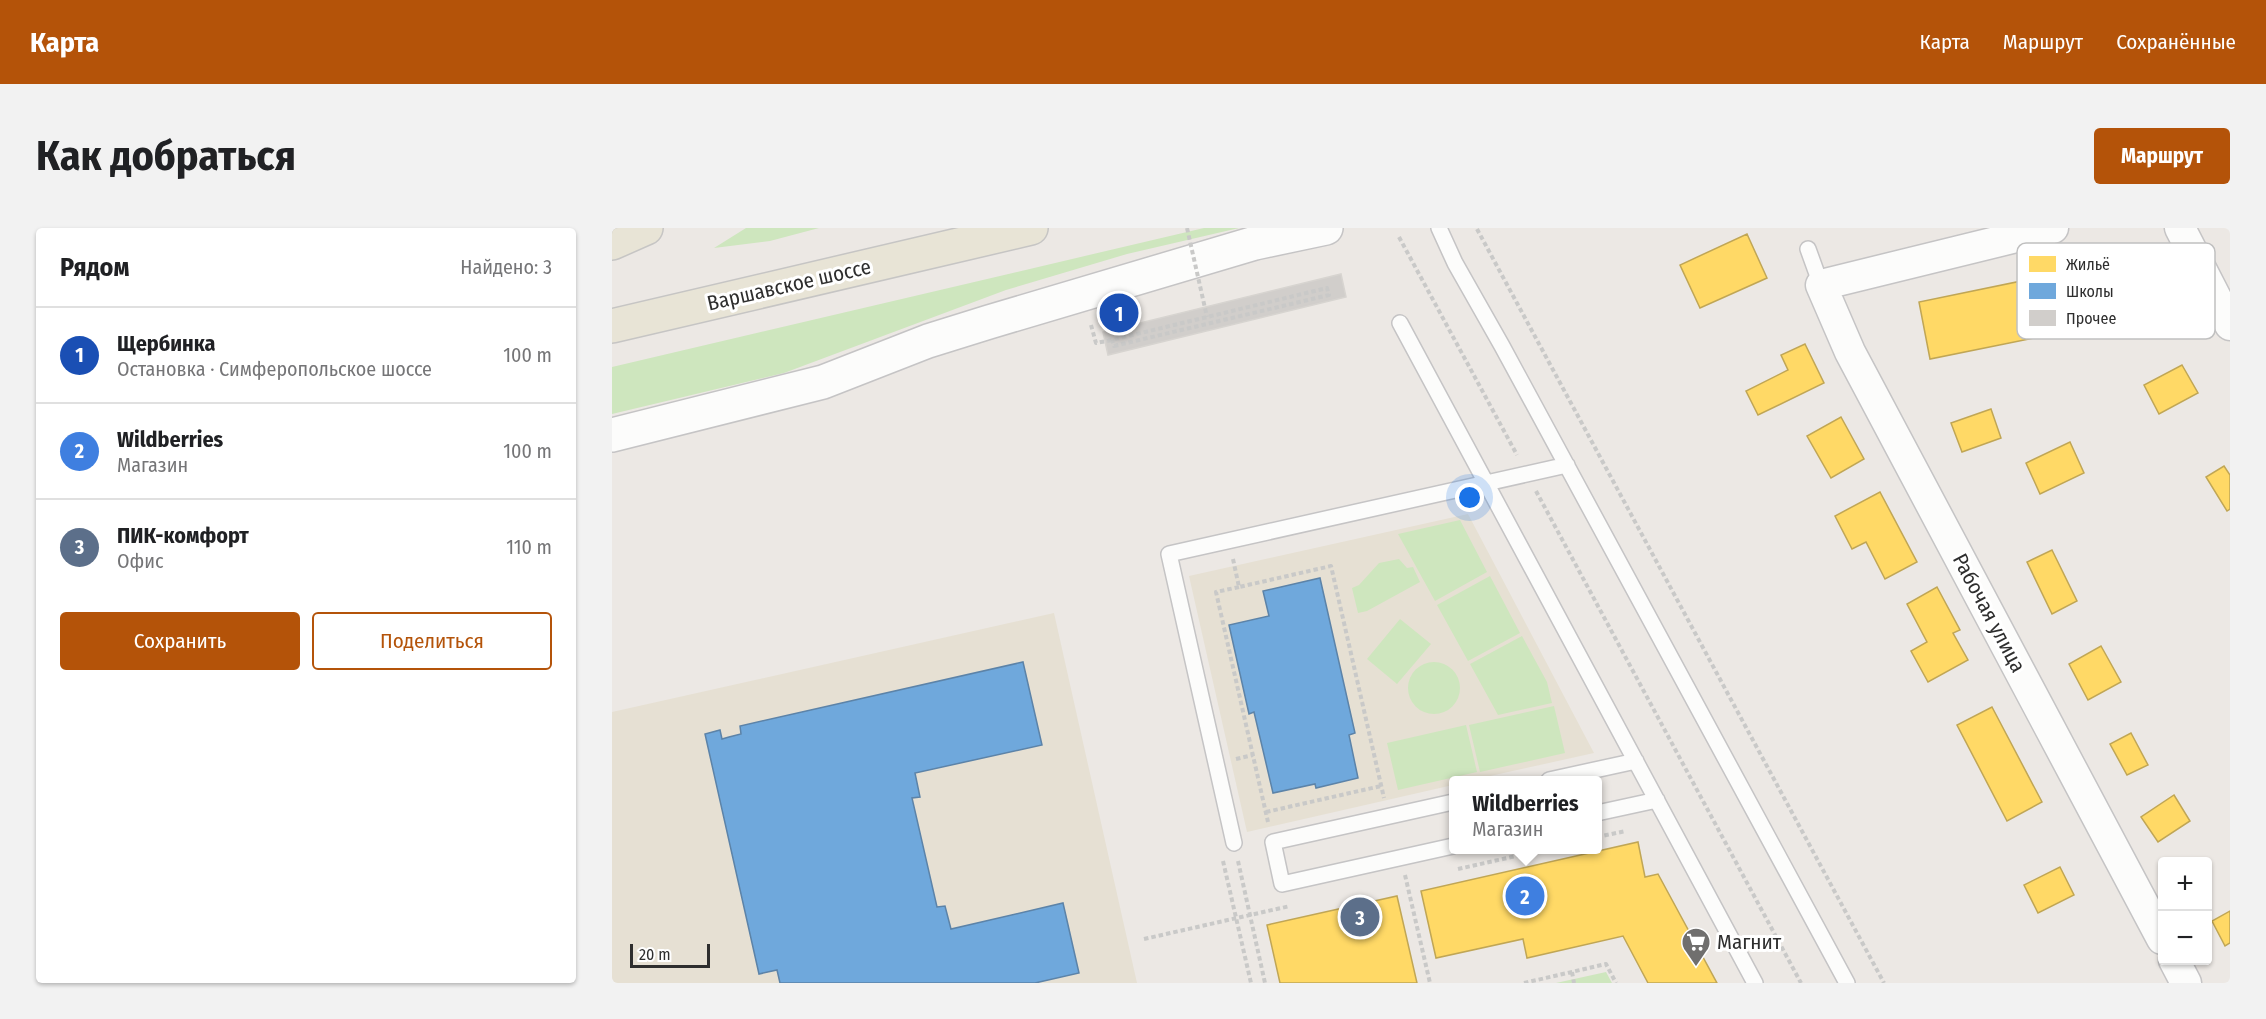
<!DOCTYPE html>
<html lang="ru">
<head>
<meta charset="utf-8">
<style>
  :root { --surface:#fff; --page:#f2f2f2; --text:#202124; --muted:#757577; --line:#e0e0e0; --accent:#b45309 }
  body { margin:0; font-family:"Fira Sans Condensed",sans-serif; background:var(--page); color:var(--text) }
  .controls { position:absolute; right:18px; bottom:18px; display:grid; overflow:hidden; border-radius:6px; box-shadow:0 2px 4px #0004 }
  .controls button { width:54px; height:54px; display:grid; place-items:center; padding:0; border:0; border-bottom:2px solid var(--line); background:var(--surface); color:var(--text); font:30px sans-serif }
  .scale { position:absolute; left:18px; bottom:15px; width:80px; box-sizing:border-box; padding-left:6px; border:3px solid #2e2e2e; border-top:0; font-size:16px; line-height:21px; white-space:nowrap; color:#2e2e2e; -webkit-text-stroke:4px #fff; paint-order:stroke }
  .you { position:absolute; left:858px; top:270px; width:21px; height:21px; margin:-15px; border:4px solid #fff; border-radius:50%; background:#1a73e8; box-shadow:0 0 0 9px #1a73e833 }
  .badge { display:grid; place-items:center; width:39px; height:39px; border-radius:50%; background:var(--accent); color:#fff; font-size:20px; font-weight:700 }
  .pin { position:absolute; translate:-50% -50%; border:3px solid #fff; box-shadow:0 2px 6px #0006 }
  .popup { position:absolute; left:837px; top:548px; width:153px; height:78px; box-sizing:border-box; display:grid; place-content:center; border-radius:6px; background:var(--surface); filter:drop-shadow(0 2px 4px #0005); font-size:20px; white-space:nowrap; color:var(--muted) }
  .popup b { font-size:22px; color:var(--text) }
  .popup::after { content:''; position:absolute; left:50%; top:100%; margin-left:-12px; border:12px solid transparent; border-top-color:var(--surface) }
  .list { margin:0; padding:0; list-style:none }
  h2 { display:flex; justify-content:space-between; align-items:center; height:78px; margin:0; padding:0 24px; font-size:26px }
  h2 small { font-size:20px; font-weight:400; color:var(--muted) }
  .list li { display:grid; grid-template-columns:39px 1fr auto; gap:18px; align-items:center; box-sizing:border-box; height:96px; padding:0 24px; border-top:2px solid var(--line) }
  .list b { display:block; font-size:22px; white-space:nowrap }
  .list p { margin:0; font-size:20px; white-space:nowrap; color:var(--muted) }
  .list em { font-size:20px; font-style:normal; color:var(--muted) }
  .actions { display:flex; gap:12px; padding:18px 24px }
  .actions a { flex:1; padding:14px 0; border:2px solid var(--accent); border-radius:6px; text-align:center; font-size:21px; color:var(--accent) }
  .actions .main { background:var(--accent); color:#fff }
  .map { position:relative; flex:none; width:1618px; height:755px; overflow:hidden; border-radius:6px }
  header { display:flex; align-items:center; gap:36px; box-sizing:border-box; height:84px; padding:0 30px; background:var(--accent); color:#fff }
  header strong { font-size:28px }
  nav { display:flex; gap:33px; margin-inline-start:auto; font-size:21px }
  .intro { display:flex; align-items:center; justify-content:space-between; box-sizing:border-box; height:144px; padding:0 36px }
  h1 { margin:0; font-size:42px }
  .button { padding:15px 27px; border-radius:6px; background:var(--accent); color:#fff; font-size:21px; font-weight:700 }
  main { display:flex; gap:36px; padding:0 36px }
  aside { flex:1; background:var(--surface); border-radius:6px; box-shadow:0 2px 4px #0004 }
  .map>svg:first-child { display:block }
</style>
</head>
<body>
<header>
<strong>Карта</strong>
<nav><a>Карта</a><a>Маршрут</a><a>Сохранённые</a></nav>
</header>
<div class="intro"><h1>Как добраться</h1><a class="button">Маршрут</a></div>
<main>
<aside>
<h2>Рядом<small>Найдено: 3</small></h2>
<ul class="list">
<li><span class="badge" style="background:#1a4fb4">1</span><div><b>Щербинка</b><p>Остановка · Симферопольское шоссе</p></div><em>100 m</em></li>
<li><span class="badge" style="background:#3f7fe0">2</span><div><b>Wildberries</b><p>Магазин</p></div><em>100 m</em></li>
<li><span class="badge" style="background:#5c6f8a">3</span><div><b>ПИК-комфорт</b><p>Офис</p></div><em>110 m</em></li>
</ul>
<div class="actions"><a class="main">Сохранить</a><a>Поделиться</a></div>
</aside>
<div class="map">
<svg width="1618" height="755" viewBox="0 0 1618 755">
  <rect width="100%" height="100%" fill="#ece8e4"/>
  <path fill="#e6e0d3" d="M856 286 982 525 860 552H841V557L635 604 577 348Z
    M442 385 525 755H0V484Z"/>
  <path fill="#cee6be" d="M134 0H207L158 13 102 20Z
    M592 0H627L515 26 394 62 172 145 0 186V139Z
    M848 292 875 344 823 373 786 306Z
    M787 331 795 340 801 339 808 354 755 383 746 385 740 360 747 357 767 335Z
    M878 348 908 405 856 433 825 377Z
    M788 391 819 416 785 456 755 431Z
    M910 408 935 454 940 475 886 487 858 436Z
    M796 460a26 26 0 1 1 52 0a26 26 0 1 1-52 0Z
    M942 478 953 525 868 544 857 497Z
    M854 497 865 544 786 562 775 515Z
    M994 744 1000 755H944Z"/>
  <path fill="#ffd966" stroke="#c0a655" stroke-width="1.5" d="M1135 6 1155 50 1088 80 1068 37Z
    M1526 29 1537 87 1318 131 1307 74Z
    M1193 116 1212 155 1146 187 1134 163 1176 142 1169 127Z
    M1570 137 1586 165 1547 186 1532 157Z
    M1379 181 1389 210 1350 224 1339 195Z
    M1229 189 1252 231 1219 250 1195 208Z
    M1458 214 1472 245 1428 266 1414 235Z
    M1612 238 1618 247V281L1615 283 1594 249Z
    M1268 264 1305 334 1273 351 1254 314 1240 321 1223 288Z
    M1440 322 1465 373 1440 386 1415 334Z
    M1325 359 1348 402 1341 405 1356 432 1316 454 1299 423 1315 414 1295 376Z
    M1489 418 1509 454 1476 472 1457 436Z
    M1380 479 1430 574 1395 593 1345 497Z
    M1519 505 1536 537 1515 547 1498 516Z
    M1562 567 1578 593 1546 614 1529 589Z
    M1026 614 1033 649 1046 646 1105 755H1036L1011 708 915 730 911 711 824 730 809 663Z
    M1448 639 1462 667 1426 685 1412 657Z
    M785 668 805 755H668L655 697Z
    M1618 683V715L1613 718 1600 693Z"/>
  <path fill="#6fa8dc" stroke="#5c83a8" stroke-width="1.5" d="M708 350 743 505 737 507 746 550 704 560 703 556 661 565 642 484 637 486 617 397 657 388 651 363Z
    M411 434 430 517 303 545 308 569 300 570 325 679 333 678 339 701 451 675 467 745 423 755H168L165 742 147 746 93 506 108 502 110 511 117 509 129 506 128 498Z"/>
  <path fill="#d1cecb" stroke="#d7d4d0" stroke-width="1.5" d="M729 46 734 69 496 127 491 104Z"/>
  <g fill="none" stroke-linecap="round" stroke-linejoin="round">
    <g stroke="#c5c4c5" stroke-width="18">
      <path id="lane" d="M827 0 843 35 890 118 1235 755
        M1196 21 1209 57
        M788 95 1143 755
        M937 552 1024 533
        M841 574 661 614 670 656 841 618
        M985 585 1045 572
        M622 615 557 326 955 237"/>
    </g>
    <g stroke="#c5c4c5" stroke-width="33">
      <path id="street" d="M1441 0 1209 57 1238 124 1550 711
        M1568 0 1618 97
        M1562 732 1574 755"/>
    </g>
    <g stroke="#c5c4c5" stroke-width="36">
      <path id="secondary" d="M0 207 211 154 316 113 377 94 643 15 714 0"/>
    </g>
    <g stroke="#c6c5c4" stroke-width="36">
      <path id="primary" d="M0 15 34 0
        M0 98 419 0"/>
    </g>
    <path stroke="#c9c9c8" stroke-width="4" stroke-dasharray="4.5 3" stroke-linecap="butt" d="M865 1 1272 755
      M787 9 905 227
      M479 97 484 115 500 112 715 60 717 67 502 118 500 112
      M924 263 1189 755
      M621 331 627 359 719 338 772 570
      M627 359 604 364 656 594
      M624 531 641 527
      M654 584 769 558
      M985 609 1014 603
      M611 633 639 755
      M626 633 653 755
      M846 641 931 622
      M793 647 818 755
      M532 711 678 678
      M960 744 962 755
      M912 755 994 736 1004 755"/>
    <use href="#lane" stroke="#fcfcfb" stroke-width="15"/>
    <use href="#street" stroke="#fcfcfb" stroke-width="30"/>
    <use href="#secondary" stroke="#fcfcfb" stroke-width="33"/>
    <use href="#primary" stroke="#e8e4d6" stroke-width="33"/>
    <path stroke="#c9c9c8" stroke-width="4" stroke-dasharray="4.5 3" stroke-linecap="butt" d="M575 0 595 89"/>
  </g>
  <defs>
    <g id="supermarket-pin" transform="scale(1.5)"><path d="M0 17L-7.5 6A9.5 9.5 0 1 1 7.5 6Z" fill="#706f6e" stroke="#fff"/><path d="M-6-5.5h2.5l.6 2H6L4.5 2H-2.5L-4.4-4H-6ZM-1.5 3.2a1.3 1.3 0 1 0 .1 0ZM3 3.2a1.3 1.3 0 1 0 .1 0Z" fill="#fff"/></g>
  </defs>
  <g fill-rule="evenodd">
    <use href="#supermarket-pin" x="1084" y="714"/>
  </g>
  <g text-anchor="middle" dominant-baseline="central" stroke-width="6" stroke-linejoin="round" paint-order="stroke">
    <g font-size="21" fill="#2e2e2e" stroke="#fff">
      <text transform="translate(177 57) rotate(-13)">Варшавское шоссе</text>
      <text transform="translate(1377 385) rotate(62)">Рабочая улица</text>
    </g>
    <g font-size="21" fill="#2e2e2e" stroke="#fff" text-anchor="start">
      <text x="1105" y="714">Магнит</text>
    </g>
  </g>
  <rect x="1405" y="15" width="198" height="96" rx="9" fill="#fff" stroke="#c0c0c0" stroke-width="1.5"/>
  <rect x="1417" y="28" width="27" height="16" fill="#ffd966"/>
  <rect x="1417" y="55" width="27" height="16" fill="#6fa8dc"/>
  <rect x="1417" y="82" width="27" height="16" fill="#d1cecb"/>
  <g font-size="16" fill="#2e2e2e">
    <text x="1454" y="42">Жильё</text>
    <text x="1454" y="69">Школы</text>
    <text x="1454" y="96">Прочее</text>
  </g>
</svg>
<div class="controls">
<button>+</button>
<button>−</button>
</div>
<div class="scale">20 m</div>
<div class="you"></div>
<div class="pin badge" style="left:507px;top:85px;background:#1a4fb4">1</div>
<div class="pin badge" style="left:913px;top:668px;background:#3f7fe0">2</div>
<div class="popup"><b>Wildberries</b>Магазин</div>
<div class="pin badge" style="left:748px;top:689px;background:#5c6f8a">3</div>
</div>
</main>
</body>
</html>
